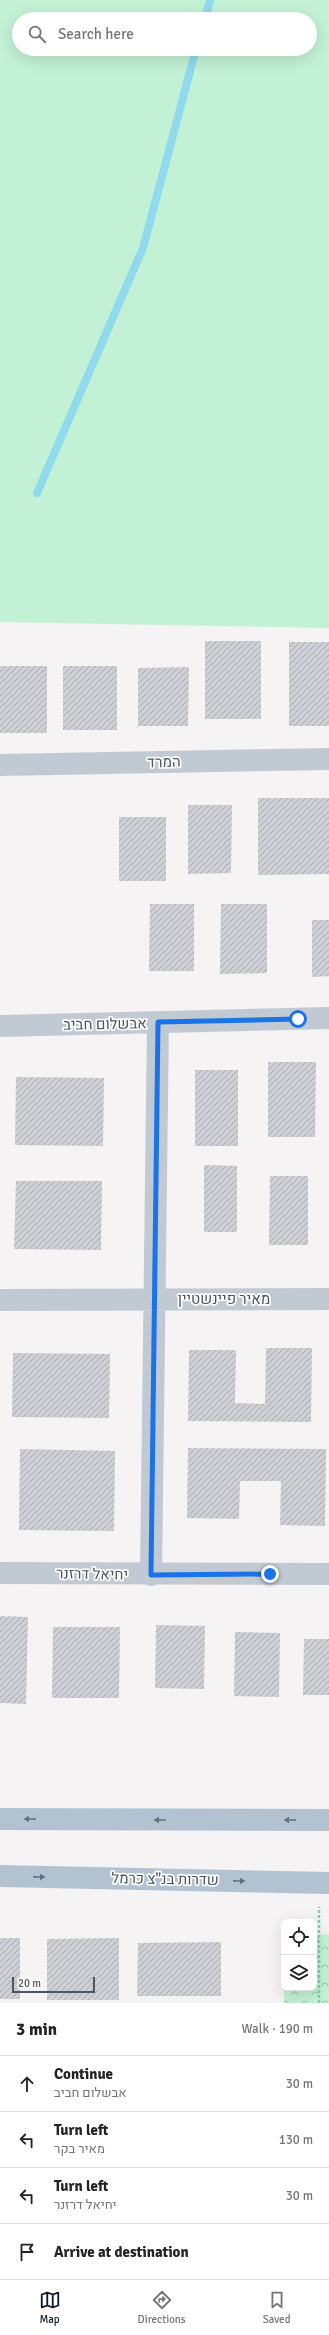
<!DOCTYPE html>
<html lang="en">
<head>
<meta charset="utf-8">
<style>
  :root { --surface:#fff; --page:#f2f2f2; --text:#222; --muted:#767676; --line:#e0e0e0; --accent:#111827 }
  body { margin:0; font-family:Signika,Heebo,sans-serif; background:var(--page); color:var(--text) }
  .controls { position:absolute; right:12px; bottom:12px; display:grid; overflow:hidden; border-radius:8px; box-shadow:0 4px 16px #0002 }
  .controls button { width:36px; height:36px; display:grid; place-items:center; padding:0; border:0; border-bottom:1px solid var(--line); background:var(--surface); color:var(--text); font:20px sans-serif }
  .scale { position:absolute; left:12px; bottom:10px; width:83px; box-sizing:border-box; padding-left:4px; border:2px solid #4a5661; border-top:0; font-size:11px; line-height:14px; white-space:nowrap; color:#4a5661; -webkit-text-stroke:3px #fff; paint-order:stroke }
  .stop { position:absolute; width:12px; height:12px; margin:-9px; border:3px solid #1a73e8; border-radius:50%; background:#fff }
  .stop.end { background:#1a73e8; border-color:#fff; box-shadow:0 1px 4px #0008 }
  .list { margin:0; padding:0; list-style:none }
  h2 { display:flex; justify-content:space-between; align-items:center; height:52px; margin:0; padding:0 16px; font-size:17px }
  h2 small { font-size:13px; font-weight:400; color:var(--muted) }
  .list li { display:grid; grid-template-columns:26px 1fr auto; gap:12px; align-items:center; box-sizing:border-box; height:56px; padding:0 16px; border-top:1px solid var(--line) }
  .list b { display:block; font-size:15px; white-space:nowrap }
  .list p { margin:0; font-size:13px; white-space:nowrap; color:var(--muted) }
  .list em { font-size:13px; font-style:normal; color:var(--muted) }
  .icon { flex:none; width:22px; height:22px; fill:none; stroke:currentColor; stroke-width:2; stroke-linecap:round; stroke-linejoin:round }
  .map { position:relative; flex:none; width:329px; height:2003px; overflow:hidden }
  .search { position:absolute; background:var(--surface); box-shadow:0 4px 16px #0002; left:12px; right:12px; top:12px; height:44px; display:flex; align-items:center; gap:10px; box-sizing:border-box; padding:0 14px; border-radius:22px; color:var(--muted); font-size:15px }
  .sheet { height:276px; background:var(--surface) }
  nav { display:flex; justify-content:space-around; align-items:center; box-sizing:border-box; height:56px; border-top:1px solid var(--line); background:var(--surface); font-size:11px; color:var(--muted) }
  nav a { display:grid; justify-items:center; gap:2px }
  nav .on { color:var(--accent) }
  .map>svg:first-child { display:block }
</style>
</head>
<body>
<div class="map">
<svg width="329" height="2003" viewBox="0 0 329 2003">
  <defs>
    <pattern id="park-crowns" width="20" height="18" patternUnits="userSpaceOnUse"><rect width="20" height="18" fill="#c3f1d5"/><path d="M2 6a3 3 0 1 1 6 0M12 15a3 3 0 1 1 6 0" fill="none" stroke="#a0c6b0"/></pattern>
    <pattern id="building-hatch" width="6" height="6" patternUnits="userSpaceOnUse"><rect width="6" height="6" fill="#cdcfd5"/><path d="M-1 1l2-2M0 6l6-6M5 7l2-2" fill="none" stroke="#a8abb0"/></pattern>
  </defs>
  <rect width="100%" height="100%" fill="#f5f3f3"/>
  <path fill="#c3f1d5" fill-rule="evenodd" d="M0 0H329V628L0 622ZM19 19H310V49H19Z"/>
  <path fill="url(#park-crowns)" d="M329 1934V2003H284V1988H314V1935Z"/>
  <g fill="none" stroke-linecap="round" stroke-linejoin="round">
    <path stroke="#90daee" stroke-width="8" d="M205 19 210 0
      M37 493 143 248 196 49"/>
  </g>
  <path fill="url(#building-hatch)" d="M205 641H261V719H205Z
    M289 642H329V726H289Z
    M0 666H47V733H0Z
    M63 666H117V730H63Z
    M189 667 188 726H138V668Z
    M258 798H329V874L258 875Z
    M188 805H232L231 873 188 874Z
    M119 817H166V881H119Z
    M150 904H194V971H149Z
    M221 904H267V973L220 974Z
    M312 920H329V976L312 977Z
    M268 1062H316L315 1137H268Z
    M195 1070H238V1146H195Z
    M16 1077 104 1078 103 1146 15 1145Z
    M204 1165 237 1166V1232H204Z
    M270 1176H308V1245H269Z
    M16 1181H102L101 1250 14 1249Z
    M266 1348H312L311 1422 188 1421 189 1350H236L235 1403 265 1404Z
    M13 1353 110 1354 109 1418 12 1417Z
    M188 1448 326 1449 325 1526 280 1525 281 1481H240L239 1519 187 1518Z
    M20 1449 115 1451 114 1531 19 1530Z
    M0 1616 28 1617 26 1704 0 1703Z
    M156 1625 205 1626 204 1689 155 1688Z
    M53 1627H120L119 1698H52Z
    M235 1632 280 1633 279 1697 234 1696Z
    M304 1639H329V1695H303Z
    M0 1938H20V1999H0Z
    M119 1938V2000H47V1939Z
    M221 1942V1996H137L138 1943Z"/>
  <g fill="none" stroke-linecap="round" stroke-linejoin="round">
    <path stroke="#7ad0a6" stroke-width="2.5" stroke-dasharray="3 2" stroke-linecap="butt" d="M319 2003V1907"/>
    <path stroke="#c1cad2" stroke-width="22" d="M0 765 329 759
      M0 1026 329 1018
      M0 1300 329 1299
      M0 1573 329 1574
      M151 1575 158 1022"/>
    <path stroke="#b3c2d1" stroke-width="22" d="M0 1819 329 1820
      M0 1876 329 1883"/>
  </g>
  <defs><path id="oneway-solid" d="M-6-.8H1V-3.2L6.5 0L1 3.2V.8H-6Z"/></defs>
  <g fill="#64717d">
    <use href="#oneway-solid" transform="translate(30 1819) rotate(-180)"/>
    <use href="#oneway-solid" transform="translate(160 1820) rotate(-180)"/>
    <use href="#oneway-solid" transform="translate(290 1820) rotate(-180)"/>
    <use href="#oneway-solid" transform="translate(39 1877) rotate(1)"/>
    <use href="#oneway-solid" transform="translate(239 1881) rotate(1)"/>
  </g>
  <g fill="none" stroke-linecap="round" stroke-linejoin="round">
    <path stroke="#1a73e8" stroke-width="5" d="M270 1574 151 1575 158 1022 298 1019"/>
  </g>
  <g text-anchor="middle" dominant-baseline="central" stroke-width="3.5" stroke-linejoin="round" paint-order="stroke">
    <g font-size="15" fill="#4a5661" stroke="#fff">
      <text transform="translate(164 762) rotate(-1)">המרד</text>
      <text transform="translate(105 1024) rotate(-1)">אבשלום חביב</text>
      <text x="224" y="1299">מאיר פיינשטיין</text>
      <text transform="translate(92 1574) rotate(1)">יחיאל דרזנר</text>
      <text transform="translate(165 1879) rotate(1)">שדרות בנ"צ כרמל</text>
    </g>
  </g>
</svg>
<div class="controls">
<button><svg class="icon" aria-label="locate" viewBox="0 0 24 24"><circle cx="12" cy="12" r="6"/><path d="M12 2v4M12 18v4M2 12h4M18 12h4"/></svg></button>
<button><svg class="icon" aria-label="layers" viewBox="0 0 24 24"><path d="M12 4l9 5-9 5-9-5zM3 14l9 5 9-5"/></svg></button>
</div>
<div class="scale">20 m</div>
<div class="stop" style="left:298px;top:1019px"></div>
<div class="stop end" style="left:270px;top:1574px"></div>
<div class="search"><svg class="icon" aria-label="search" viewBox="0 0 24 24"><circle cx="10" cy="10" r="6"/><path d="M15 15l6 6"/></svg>Search here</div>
</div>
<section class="sheet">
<h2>3 min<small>Walk · 190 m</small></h2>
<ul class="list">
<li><svg class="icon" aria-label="ahead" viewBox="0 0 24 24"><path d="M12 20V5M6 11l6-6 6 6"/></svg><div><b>Continue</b><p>אבשלום חביב</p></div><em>30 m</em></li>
<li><svg class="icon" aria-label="left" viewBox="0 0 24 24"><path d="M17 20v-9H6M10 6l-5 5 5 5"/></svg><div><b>Turn left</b><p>מאיר בקר</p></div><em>130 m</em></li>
<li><svg class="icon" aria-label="left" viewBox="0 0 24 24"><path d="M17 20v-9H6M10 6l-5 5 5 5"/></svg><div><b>Turn left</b><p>יחיאל דרזנר</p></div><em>30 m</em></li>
<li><svg class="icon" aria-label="arrive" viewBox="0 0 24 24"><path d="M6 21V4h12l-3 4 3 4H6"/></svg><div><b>Arrive at destination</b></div></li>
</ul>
</section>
<nav>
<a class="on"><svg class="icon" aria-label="map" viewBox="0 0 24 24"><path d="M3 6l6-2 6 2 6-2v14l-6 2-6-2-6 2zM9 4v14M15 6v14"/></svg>Map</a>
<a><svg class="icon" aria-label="directions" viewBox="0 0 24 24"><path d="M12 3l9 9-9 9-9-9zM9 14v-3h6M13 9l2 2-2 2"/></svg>Directions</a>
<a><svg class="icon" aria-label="saved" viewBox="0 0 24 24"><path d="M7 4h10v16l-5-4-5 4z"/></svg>Saved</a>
</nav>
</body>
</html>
